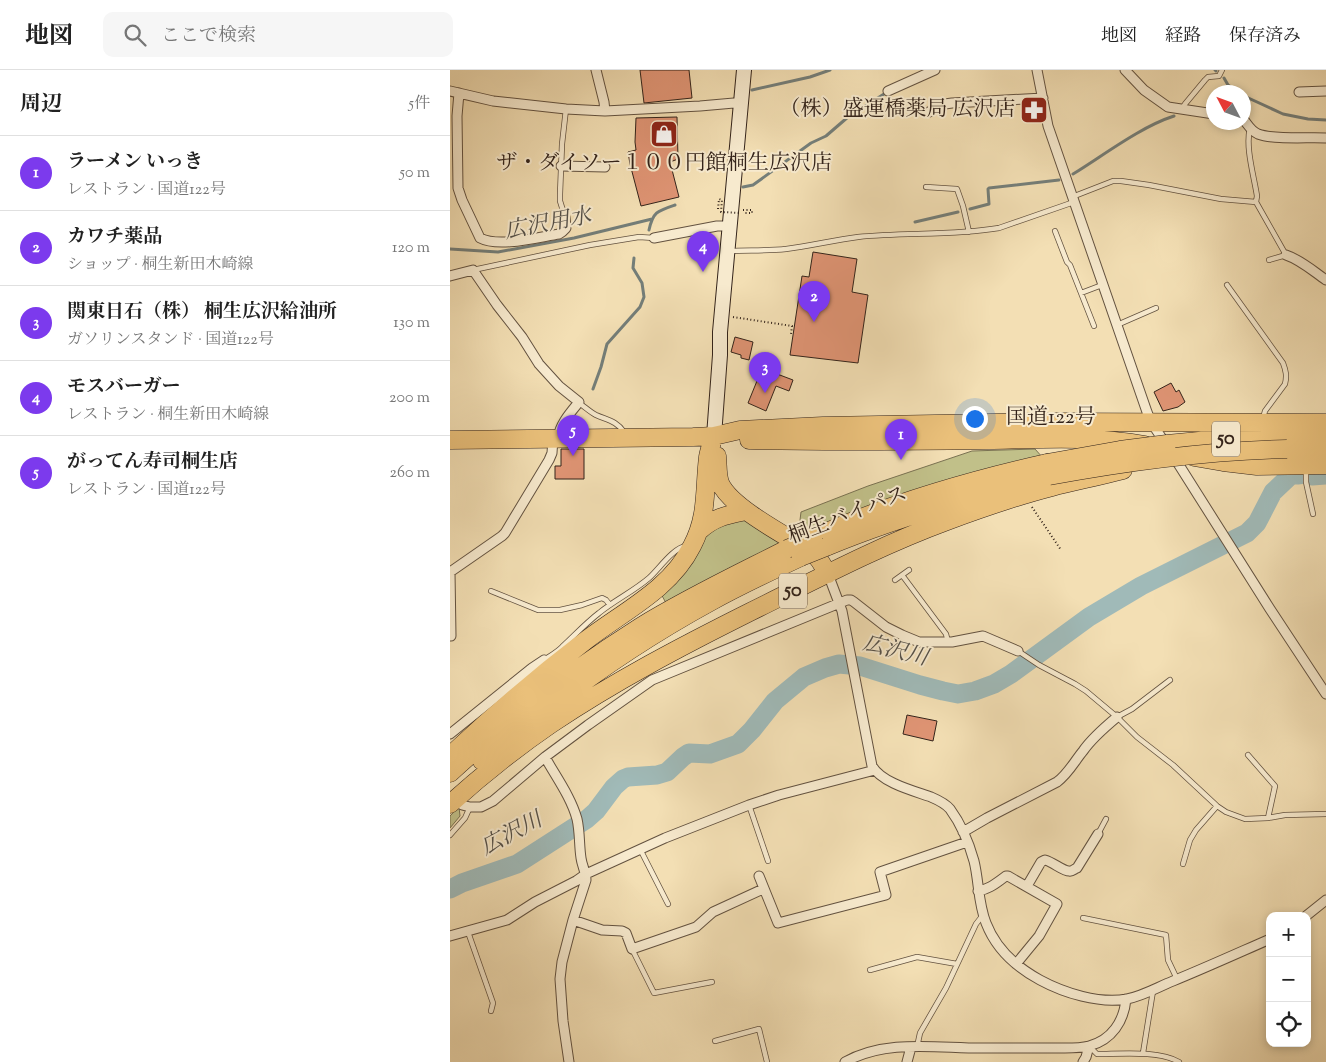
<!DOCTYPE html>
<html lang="ja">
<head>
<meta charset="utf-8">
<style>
  :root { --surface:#fff; --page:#f6f6f6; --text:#222; --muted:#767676; --line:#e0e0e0; --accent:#7c3aed }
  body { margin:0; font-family:"Sorts Mill Goudy","Noto Serif JP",serif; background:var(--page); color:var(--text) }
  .controls { position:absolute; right:15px; bottom:15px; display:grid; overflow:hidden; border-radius:10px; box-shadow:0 2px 8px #0003 }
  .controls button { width:45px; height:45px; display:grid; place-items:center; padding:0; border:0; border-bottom:1px solid var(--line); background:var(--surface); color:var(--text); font:25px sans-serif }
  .compass { position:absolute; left:756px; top:15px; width:45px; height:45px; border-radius:50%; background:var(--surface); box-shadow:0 2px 8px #0003; rotate:311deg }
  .you { position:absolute; left:524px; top:348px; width:18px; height:18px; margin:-12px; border:4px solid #fff; border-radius:50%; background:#1a73e8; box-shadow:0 0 0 8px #1a73e833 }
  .badge { display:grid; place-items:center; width:32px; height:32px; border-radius:50%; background:var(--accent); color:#fff; font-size:16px; font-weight:700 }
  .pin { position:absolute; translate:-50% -41px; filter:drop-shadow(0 1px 2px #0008) }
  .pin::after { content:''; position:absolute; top:26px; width:18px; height:15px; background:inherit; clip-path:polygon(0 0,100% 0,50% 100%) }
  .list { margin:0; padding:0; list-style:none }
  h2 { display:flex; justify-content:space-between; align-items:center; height:65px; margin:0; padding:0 20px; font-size:21px }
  h2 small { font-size:16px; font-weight:400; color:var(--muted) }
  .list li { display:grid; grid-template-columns:32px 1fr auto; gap:15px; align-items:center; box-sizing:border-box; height:75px; padding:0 20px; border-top:1px solid var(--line) }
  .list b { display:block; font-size:19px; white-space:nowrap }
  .list p { margin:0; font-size:16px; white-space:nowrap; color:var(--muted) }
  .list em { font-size:16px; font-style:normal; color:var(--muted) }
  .icon { flex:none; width:28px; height:28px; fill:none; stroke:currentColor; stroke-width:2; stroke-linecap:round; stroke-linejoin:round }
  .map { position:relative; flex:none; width:876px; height:992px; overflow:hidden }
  header { display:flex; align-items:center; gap:30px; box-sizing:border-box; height:70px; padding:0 25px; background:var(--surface); border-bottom:1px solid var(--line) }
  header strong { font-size:24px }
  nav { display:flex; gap:28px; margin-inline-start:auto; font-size:18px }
  .search { width:350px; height:45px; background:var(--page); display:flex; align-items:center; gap:12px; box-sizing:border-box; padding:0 18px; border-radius:10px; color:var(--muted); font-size:19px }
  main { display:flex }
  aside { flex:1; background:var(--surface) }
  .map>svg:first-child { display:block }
</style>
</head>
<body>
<header>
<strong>地図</strong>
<div class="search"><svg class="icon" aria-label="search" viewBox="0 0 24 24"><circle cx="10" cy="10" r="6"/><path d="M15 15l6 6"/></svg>ここで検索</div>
<nav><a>地図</a><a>経路</a><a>保存済み</a></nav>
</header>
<main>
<aside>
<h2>周辺<small>5件</small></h2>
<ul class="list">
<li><span class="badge">1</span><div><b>ラーメン いっき</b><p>レストラン · 国道122号</p></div><em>50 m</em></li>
<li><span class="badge">2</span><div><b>カワチ薬品</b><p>ショップ · 桐生新田木崎線</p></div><em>120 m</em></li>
<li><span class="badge">3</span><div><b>関東日石（株） 桐生広沢給油所</b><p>ガソリンスタンド · 国道122号</p></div><em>130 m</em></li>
<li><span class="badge">4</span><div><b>モスバーガー</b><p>レストラン · 桐生新田木崎線</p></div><em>200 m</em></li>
<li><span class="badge">5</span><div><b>がってん寿司桐生店</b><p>レストラン · 国道122号</p></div><em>260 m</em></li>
</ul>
</aside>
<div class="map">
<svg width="876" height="992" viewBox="0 0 876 992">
  <rect width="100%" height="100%" fill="#f3dfb4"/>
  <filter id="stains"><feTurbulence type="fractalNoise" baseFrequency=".004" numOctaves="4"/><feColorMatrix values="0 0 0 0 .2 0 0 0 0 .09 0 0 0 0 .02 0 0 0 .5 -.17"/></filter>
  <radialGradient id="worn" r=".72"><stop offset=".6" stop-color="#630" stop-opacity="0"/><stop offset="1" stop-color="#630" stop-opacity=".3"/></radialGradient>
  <path fill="#c1c089" stroke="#7a7252" d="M585 379 593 388 353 463 350 450 351 442 418 416 522 381Z
    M280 449 299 451 332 473 216 533 210 522 254 465Z
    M9 737 10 746 0 758V746Z"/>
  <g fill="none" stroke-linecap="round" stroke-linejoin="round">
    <path stroke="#747e79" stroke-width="3" d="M765 0 766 1
      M774 8 778 15 787 22
      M302 20 360 7 380 0
      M794 26 833 44 858 49 876 50
      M623 104C654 85 690 57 724 46
      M293 117 303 115 361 73 376 66 398 47 434 24
      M520 139 539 134 538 119 539 118 609 110
      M465 152 508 142
      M199 160C203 142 207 141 225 135
      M0 179 48 182 124 168 202 149
      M143 319 151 297 157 274 190 237 194 227 192 213 183 198 184 188"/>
    <path stroke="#a0bab8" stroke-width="19" d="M862 406 876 405
      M0 819 12 813 67 794 137 749 146 741 164 717 173 709 178 707 207 705 217 702 233 687 239 683 260 684 288 674 302 660 325 631 354 607 375 598 389 594 410 596 470 615 493 621 508 624 525 621 544 614 561 604 639 547 691 516 797 463 807 453 823 422 841 405H849"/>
  </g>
  <path fill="#df9474" stroke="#33231a" d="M190 0H239L242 28 194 33Z
    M227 47 228 89 220 92 229 127 191 136 180 94 178 82 186 80 185 72 186 48Z
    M363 182 407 189 402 222 418 225 408 293 340 285 352 206 359 207Z
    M285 267 303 272 299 290 291 288V285L281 282Z
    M306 296 343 310 339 321 326 316 316 341 298 333 309 306 302 304Z
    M721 313 726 322 729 320 735 332 728 337 713 341 704 322Z
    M111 379H134V409H105V396H111Z
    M457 645 487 651 483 671 453 664Z"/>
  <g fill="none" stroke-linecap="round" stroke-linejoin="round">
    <g stroke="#635240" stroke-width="6">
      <path id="lane" d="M732 39 735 34 755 10 758 7 769 6 772 0
        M800 58C795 77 804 106 807 126L806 132 836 185 819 190
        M476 117 507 119 513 136 519 162
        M622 127 663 111H671L699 115 771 129 806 132
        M115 147 110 131V124L112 74 116 39
        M605 161 617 192 620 195 644 256
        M279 181C297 180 317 181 336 179 360 176 384 170 408 167 454 162 502 166 549 158L624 132
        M23 200 140 175 189 167 204 168
        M777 215 833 293C836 301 837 306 835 314L815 341 813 348
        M631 223 652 215
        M667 255 706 238
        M129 333C135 337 140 342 146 345 157 350 167 351 174 362
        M856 399V412L863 444
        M452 505 496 564 498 572
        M445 510 459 500
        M41 521 88 540H110L132 535 152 528 156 530 160 535
        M568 581 589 595 625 614 636 621 667 647 687 667 723 695 767 736 776 742 795 749 818 748 835 745 876 744
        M94 590C100 586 107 582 112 577 125 565 136 553 149 543 165 530 184 521 199 508 209 499 223 478 236 476
        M667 647 682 639 720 610
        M798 685 825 716 818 748
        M299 735 318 791
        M648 764 656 749
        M0 765 15 748 20 737
        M190 779 218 834
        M733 794 740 770 746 760 767 736
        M633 848 716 865 718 890 727 909
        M18 862 43 933 41 941
        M182 879 204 923 262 912
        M420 900 467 887 507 894
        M265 971 309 959 317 992
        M467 977 470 963 496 918 526 854 533 845
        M640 977 647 984C670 984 709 980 729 992
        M693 983 703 921"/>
    </g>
    <g stroke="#635240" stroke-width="11">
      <path id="street" d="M146 0 154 32 155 41
        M587 0 598 56 697 342 701 352 717 376
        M675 0 694 20 718 37 764 44
        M0 21 43 31 116 39 155 41 250 36 284 33 291 34
        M438 21 485 0
        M849 22 876 21
        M9 23 7 46 8 118 12 130 30 168C49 178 89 167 109 164L112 162 116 158 115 147
        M479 42 495 34 502 33 593 28
        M794 50C798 55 801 61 808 64 824 70 858 67 876 68
        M111 96 155 97
        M204 168 267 156H279
        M836 185C851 190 863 201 876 210
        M0 206 23 200 47 235 72 267 89 294 109 316 129 332C120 343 110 354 108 368
        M724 387 820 539 876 624
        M378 504 392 541 422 696C432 713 464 721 481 727 488 730 495 733 500 739 511 754 519 773 524 791 529 811 528 833 536 853 546 879 566 897 590 910 614 923 649 934 677 929 693 926 708 917 723 911 755 898 788 883 820 869
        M0 566H1L0 502 3 500 52 466 55 463 99 390 102 383 103 368
        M0 664 82 598 94 590 100 598
        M95 687C106 707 121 727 127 749 130 762 129 775 131 788 132 796 136 802 136 810L123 850 112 892 110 909 113 951 119 992
        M12 735 20 737H31L43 731 95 687 138 655 202 610 397 530H401L404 532 436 557 452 565 469 572H502L533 566 568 581
        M513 762 537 748 607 712C618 704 624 692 633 681 642 668 655 657 667 647
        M309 806 328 853 436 825 430 802 517 772
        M577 816 591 792 595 790C603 792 613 801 619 801 622 802 624 799 627 798L648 764
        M528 821C540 819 546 813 556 806H558L607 834 589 866 566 894
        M856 846 876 830
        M123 850 152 860 172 861 176 863 182 879 246 857 263 842 313 819
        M0 866 57 850 85 832 126 811 136 804 215 768 299 735 329 725 425 700
        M395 992C436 969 486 978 531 978 559 978 587 978 615 978 623 978 631 978 639 976 662 970 674 951 676 929
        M457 992 461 977
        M633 992 636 987 639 976"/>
    </g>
    <g stroke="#33231a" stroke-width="16">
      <path id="secondary" d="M264 366 270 285V262L294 0"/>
    </g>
    <g stroke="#33231a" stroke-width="19">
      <path id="highway" d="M0 370 243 367 264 366 290 360 373 356 595 352 876 353
        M299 370C379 372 459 371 539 370 591 369 644 366 695 375
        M717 374 781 368 876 365
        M837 379H876
        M267 386C268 395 267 404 270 413 281 438 340 468 364 483L370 491 378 504
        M744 387 773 392 807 396 876 395
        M249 461C264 447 277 445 296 441
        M363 468C438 434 517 411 597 393
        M376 477C426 456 477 440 529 425 551 419 573 412 596 407
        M0 686C43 645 88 607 135 571 172 542 220 520 242 476 258 446 254 420 258 387 259 380 262 373 264 366
        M32 691C54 672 77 654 100 637 152 597 205 562 262 531 291 515 321 501 351 487
        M0 703C59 649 122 600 190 557 237 528 288 504 337 479
        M0 734C32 705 66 678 101 654 165 611 232 576 300 542 365 510 429 476 497 451 532 438 567 426 602 417 626 411 650 406 673 400"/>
    </g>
    <path stroke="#33231a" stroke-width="2" stroke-dasharray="1 2.5" stroke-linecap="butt" d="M293 140H302V143H294
      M283 247 342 256 341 264H343
      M582 437 611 480"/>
    <use href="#lane" stroke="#f7eace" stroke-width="4.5"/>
    <use href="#street" stroke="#f7eace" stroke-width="9"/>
    <use href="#secondary" stroke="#f7eace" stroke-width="14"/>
    <use href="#highway" stroke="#eac07a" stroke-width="18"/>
    <g stroke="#33231a" stroke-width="19" stroke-linecap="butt">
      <path id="highway-bridge" d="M597 393 670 380 717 374
        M599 406C679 391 755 381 837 379
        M337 479 363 468
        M351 487 376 477"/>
    </g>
    <path stroke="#33231a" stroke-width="2" stroke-dasharray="1 2.5" stroke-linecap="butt" d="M268 139 269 129 272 130 271 142 291 143"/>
    <use href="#highway-bridge" stroke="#eac07a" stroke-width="18"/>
  </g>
  <defs>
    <g id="pharmacy-square" transform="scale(1.4375)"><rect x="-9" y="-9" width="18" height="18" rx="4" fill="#8f2418" stroke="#f7eace"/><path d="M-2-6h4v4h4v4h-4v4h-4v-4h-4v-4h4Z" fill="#fff"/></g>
    <g id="shop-square" transform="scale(1.4375)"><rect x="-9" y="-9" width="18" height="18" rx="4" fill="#8f2418" stroke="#f7eace"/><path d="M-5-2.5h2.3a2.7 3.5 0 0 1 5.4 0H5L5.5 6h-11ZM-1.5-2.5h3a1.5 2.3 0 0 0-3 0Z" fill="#fff"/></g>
  </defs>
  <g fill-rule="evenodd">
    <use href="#pharmacy-square" x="584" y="40"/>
    <use href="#shop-square" x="214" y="64"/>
  </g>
  <g text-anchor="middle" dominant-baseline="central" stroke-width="4" stroke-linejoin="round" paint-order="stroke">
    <g fill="#f7eace" stroke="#6e5f50" stroke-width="1">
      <rect x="762" y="351.5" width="28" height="35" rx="4"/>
      <rect x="329" y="503.5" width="28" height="35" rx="4"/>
    </g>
    <g font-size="20" font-weight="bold" fill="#33231a">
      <text x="776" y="369">50</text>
      <text x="343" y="521">50</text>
    </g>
    <g font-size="21" fill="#33231a" stroke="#f7eace" text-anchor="end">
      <text x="565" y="40">（株）盛運橋薬局 広沢店</text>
      <text x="214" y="94" text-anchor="middle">ザ・ダイソー１００円館桐生広沢店</text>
    </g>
    <g font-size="21" fill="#33231a" stroke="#f7eace">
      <text x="601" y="348">国道122号</text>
      <text transform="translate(398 446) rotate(-21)">桐生バイパス</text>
    </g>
    <g font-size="22" font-style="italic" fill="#545049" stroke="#f7eace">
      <text transform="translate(98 155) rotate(-11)">広沢用水</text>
      <text transform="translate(445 582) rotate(14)">広沢川</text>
      <text transform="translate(62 765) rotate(-28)">広沢川</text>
    </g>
  </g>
  <rect width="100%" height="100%" filter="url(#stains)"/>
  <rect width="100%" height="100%" fill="url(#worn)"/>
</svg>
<div class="controls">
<button>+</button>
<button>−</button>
<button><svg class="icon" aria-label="locate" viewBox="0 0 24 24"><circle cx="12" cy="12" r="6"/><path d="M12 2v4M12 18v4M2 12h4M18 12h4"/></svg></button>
</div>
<svg class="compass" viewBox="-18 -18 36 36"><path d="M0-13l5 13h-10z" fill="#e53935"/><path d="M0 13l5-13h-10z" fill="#767676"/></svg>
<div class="you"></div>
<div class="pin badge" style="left:451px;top:390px">1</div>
<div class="pin badge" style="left:364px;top:252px">2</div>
<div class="pin badge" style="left:315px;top:323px">3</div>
<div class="pin badge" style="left:253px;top:202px">4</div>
<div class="pin badge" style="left:123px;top:386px">5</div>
</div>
</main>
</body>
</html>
